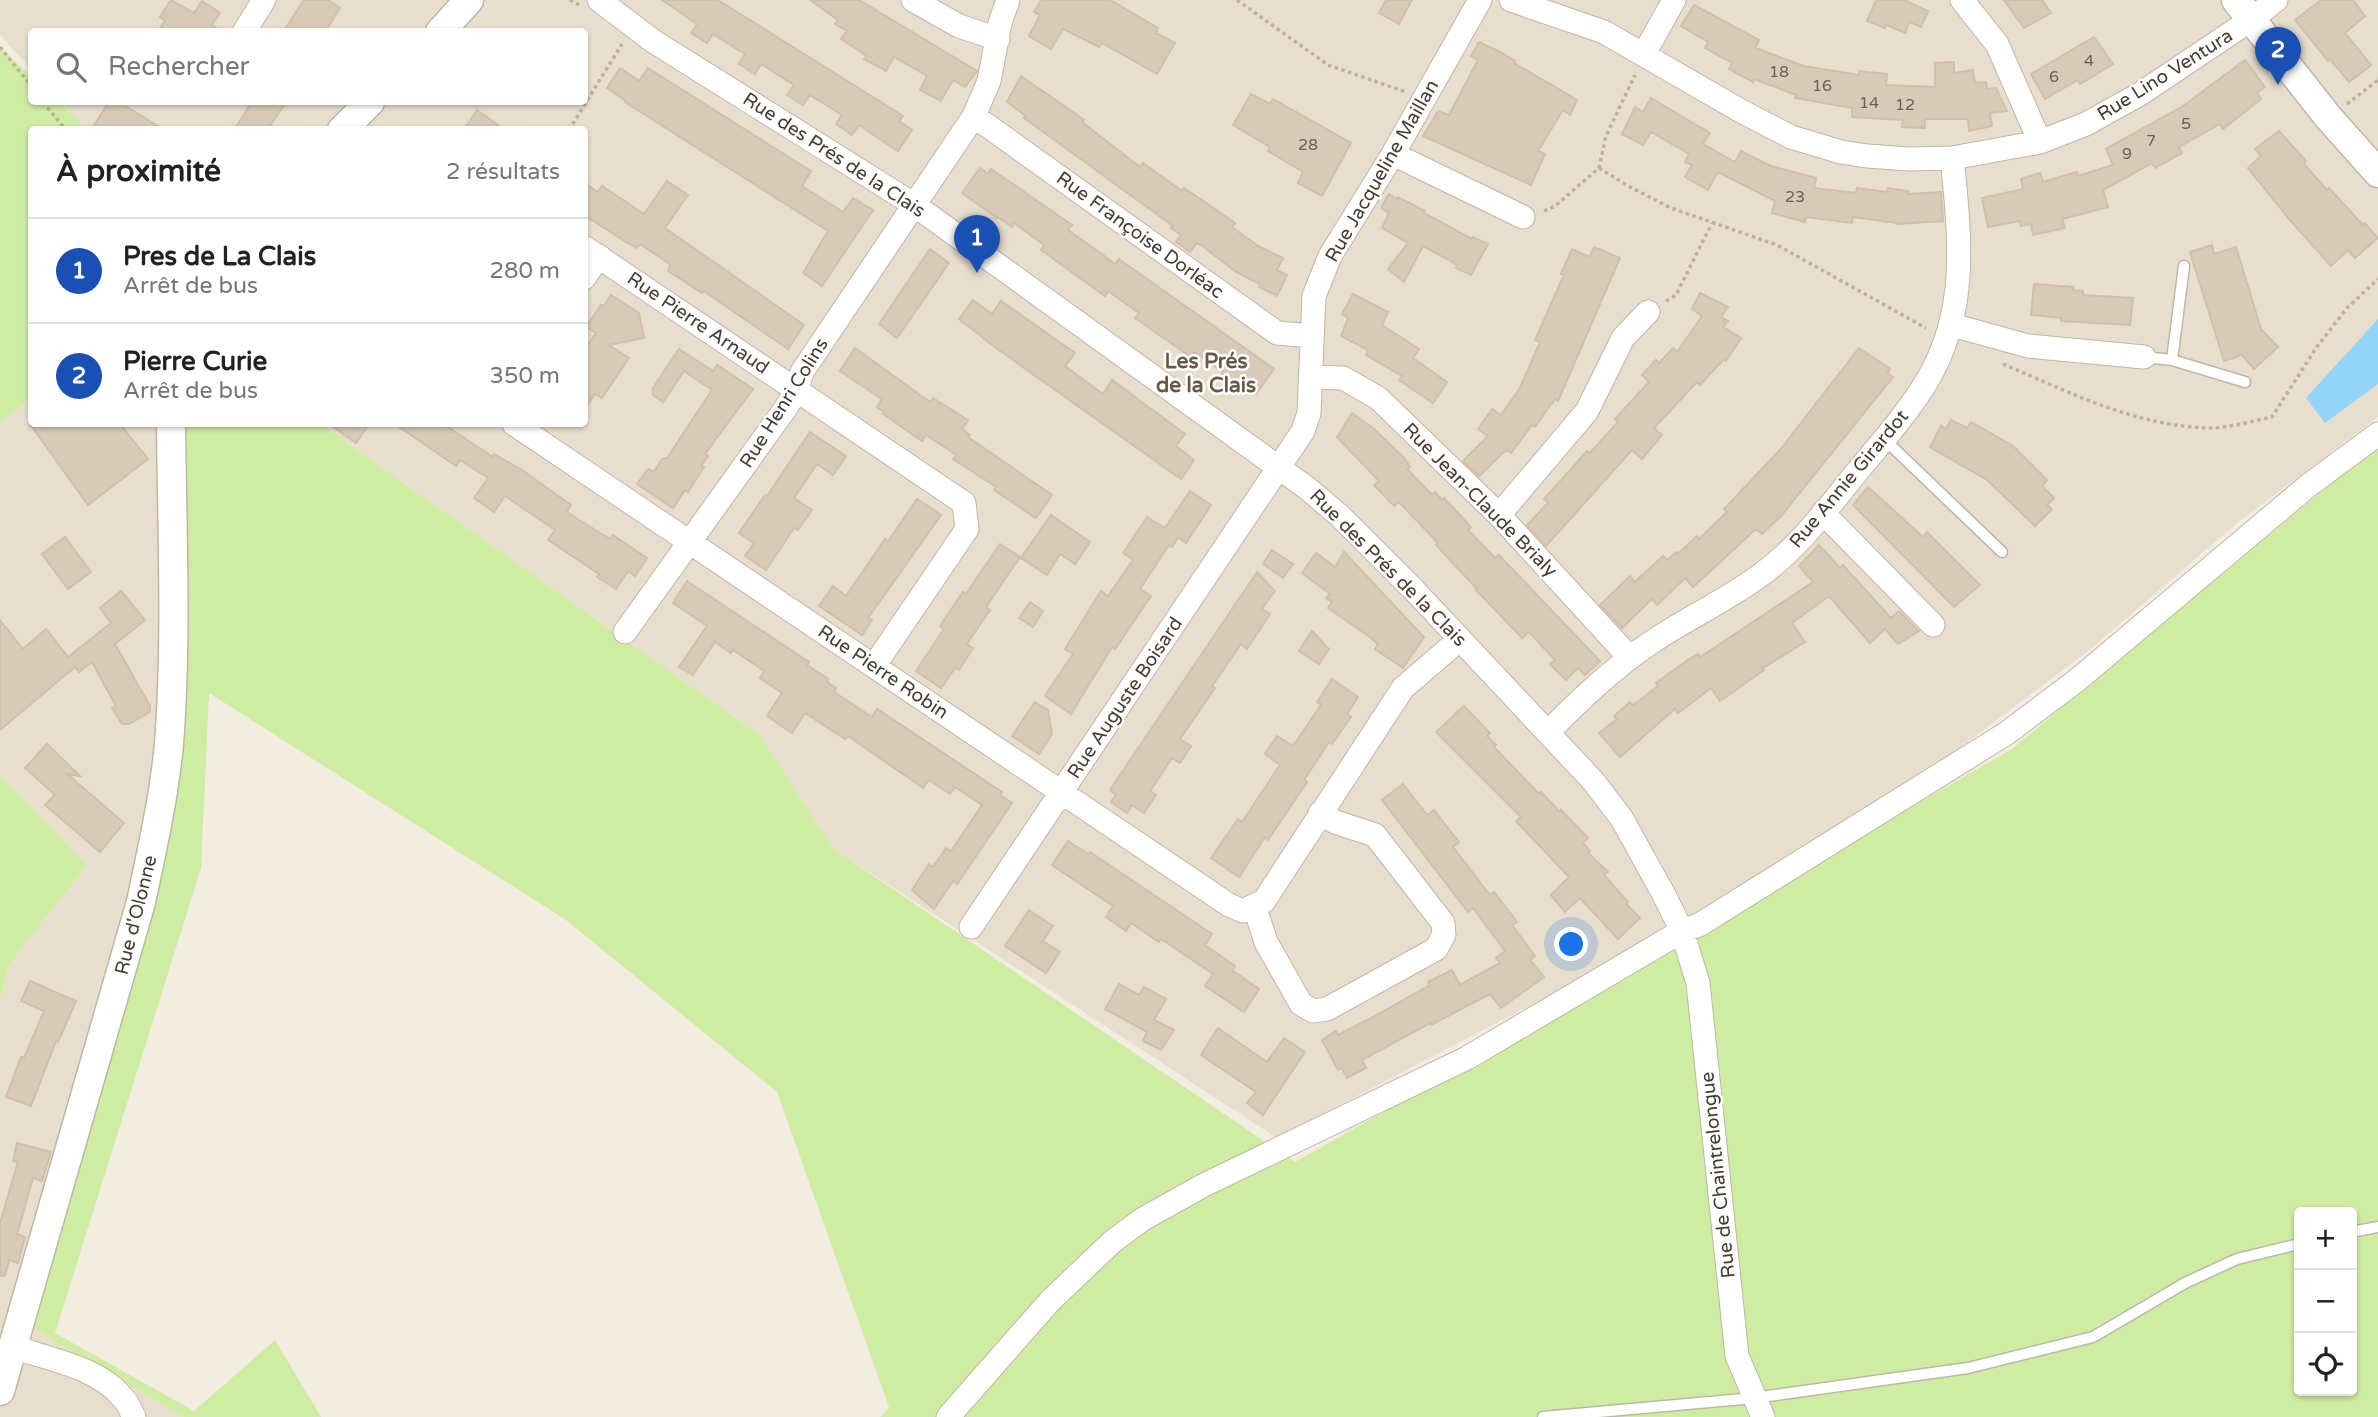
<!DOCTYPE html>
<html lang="fr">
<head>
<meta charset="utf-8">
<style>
  :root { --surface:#fff; --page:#f2f2f2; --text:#222; --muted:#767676; --line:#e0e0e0; --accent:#db2777 }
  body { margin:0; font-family:"Varela Round",sans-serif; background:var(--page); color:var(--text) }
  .controls { position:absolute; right:21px; bottom:21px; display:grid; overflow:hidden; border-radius:7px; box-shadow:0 2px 5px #0004 }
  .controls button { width:63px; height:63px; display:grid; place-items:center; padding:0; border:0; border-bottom:2px solid var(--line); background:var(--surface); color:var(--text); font:35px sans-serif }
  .you { position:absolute; left:1572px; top:945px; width:24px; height:24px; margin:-18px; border:5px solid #fff; border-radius:50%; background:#1a73e8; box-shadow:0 0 0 10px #1a73e833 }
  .badge { display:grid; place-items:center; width:46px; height:46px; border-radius:50%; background:var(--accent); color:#fff; font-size:23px; font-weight:700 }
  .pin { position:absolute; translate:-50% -58px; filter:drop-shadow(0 2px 4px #0008) }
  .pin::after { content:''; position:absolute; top:37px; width:24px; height:21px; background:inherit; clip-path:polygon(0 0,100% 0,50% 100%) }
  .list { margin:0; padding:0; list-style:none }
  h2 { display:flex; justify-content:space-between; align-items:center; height:91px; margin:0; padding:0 28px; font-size:30px }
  h2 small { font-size:23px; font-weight:400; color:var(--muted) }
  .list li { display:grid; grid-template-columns:46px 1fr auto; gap:21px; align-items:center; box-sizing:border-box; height:105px; padding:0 28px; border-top:2px solid var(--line) }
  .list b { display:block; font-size:26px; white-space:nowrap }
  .list p { margin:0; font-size:23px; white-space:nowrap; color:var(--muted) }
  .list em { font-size:23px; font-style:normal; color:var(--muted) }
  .icon { flex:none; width:38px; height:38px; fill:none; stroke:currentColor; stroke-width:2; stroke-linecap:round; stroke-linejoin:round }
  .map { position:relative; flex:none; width:2378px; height:1417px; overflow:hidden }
  .search { position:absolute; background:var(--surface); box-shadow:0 2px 5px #0004; left:28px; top:28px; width:560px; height:77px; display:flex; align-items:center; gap:18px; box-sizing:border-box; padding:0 24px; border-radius:7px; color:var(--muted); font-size:26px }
  .panel { position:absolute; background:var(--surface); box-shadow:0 2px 5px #0004; left:28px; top:126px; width:560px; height:301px; border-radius:7px }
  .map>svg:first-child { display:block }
</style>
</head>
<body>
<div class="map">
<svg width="2378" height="1417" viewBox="0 0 2378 1417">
  <rect width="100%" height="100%" fill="#f3ece0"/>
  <path fill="#e7dece" d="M0 0H2378V417L2237 523 2087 652 1953 753 1782 858 1710 911 1277 1138 834 849 760 735 320 424H584V130L84 129 62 102H584V32H32L31 69 0 35Z
    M31 398 32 424H164L182 690 12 1316 184 1417H0V1002L9 965 87 865 0 775V423Z"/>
  <path fill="#cfeca3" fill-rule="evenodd" d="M0 48 31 76 32 102H60L86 129 32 130 31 398 0 423Z
    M164 424H320L760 735 834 849 1295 1162 1696 936 1811 865 2012 749 2356 463 2378 450V1417H880L889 1407 777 1092 566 920 209 693 201 868 55 1333 194 1411 275 1340 321 1417H184L12 1316 182 690ZM2299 1212H2352V1391H2299Z
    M0 775 87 865 9 965 0 1002Z"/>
  <path fill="#94d4f8" d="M2378 319V384L2325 423 2306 398Z"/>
  <path fill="#d8cab8" stroke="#d1bfa7" stroke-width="2" d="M171 0 194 13 202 1 220 13 212 25 222 32H158L165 20 160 17Z
    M304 0H328L340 8 325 32H283Z
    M662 0H718L903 116 899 121 912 130 898 151 859 125 852 135 836 124 842 115 810 95 803 105 787 95 794 85 761 64 755 74 739 64 745 54 713 34 707 43 691 33 697 24Z
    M810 0H859L977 71 965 87 953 80 941 101 920 90 927 76 894 57 886 71 864 59 867 56 841 39 847 31 835 24 838 20Z
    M1041 0H1110L1158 28 1156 33 1175 43 1157 74 1102 43 1099 47 1063 29 1051 49 1029 36 1040 15 1034 12Z
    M1386 0H1412L1399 24 1379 13Z
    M1876 0H1904L1928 11 1921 27 1909 22 1905 33 1886 25 1885 28 1867 21Z
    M2004 0H2042L2051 13 2024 28Z
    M2321 0H2353L2365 16 2345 33 2371 65 2349 82 2330 59 2328 61 2295 20Z
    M1694 5 1759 40 1755 48 1804 66 1859 75V71L1887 74 1886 85 1935 87V63L1954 62V73L1973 70 1975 83 1986 82 1987 89 1996 88 2007 111 1990 113 1992 126 1969 131 1968 119H1925V128L1902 127 1903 120 1852 117V108L1795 98 1796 95 1754 79 1753 82 1729 69 1732 63 1705 48 1708 42 1681 26Z
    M2094 37 2113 64 2080 84 2078 80 2045 99 2031 74Z
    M1479 42 1500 52 1515 61 1514 63 1577 100 1570 115 1563 110 1538 151 1545 154 1531 185 1423 136 1438 111 1449 115 1478 60 1471 56Z
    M2245 60 2265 87 2257 93 2261 99 2223 129 2220 124 2179 147 2182 153 2155 168 2152 163 2103 190 2108 207 2062 219 2065 228 2033 235 2031 224 2021 226 2020 221 1988 227 1982 198 2023 189 2021 179 2040 173 2043 182 2077 172 2078 176 2113 165 2106 149 2183 106Z
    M620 68 639 81 648 68 790 158 811 171 802 186 843 212 853 198 873 210 822 286 803 273 828 231 625 102 626 101 607 88Z
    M1021 76 1084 120 1082 122 1140 167 1143 163 1182 191 1184 188 1235 223 1232 227 1258 246 1283 258 1277 270 1287 275 1277 296 1259 287 1260 284 1236 272 1201 245 1197 243 1190 252 1176 242 1181 235 1171 228 1173 226 1024 118 1026 116 1007 102Z
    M1251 94 1270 104 1273 99 1351 143 1322 196 1298 183 1303 172 1268 151 1270 147 1233 125Z
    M1651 98 1710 133 1703 144 1735 162 1741 151 1771 166 1816 178 1814 188 1856 193 1857 188 1887 192 1888 188 1908 191V194L1941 192 1943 221 1897 224V223L1853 217 1852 223 1806 217 1805 222 1772 213 1775 201 1718 172 1708 190 1685 177 1692 165 1685 162 1689 154 1651 132 1643 145 1622 134 1635 107 1643 112Z
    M109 102H119L164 130H91Z
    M252 102H286L267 130H234Z
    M477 110 505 130H464Z
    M2279 131 2306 161 2304 164 2327 190 2329 188 2363 225 2365 223 2378 238 2355 258 2348 250 2331 266 2289 219 2248 168 2261 156 2255 149Z
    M980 168 988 174 991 169 1072 225 1068 230 1092 247 1115 264 1119 259 1274 369 1256 394 1242 384 1238 389 1221 376 1223 372 1194 352 1191 357 1135 318 1139 313 1108 291 1105 296 1041 250 1044 245 1014 223 1012 227 998 217 997 218 962 193Z
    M667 181 688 195 665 228 804 325 788 349 704 291 702 293 668 271 671 265 640 244 637 248 626 242 584 215V183L598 192 602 186 644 214Z
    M1389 194 1397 199 1398 197 1425 211 1424 213 1472 239 1473 237 1488 244 1471 275 1456 268 1458 265 1423 246 1404 282 1388 269 1408 243 1382 228 1389 213 1381 208Z
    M2212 245 2214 254 2236 247 2261 329 2278 347 2254 369 2242 355 2224 361 2190 252Z
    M1594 247 1620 258 1558 401 1555 399 1535 427 1532 425 1511 453 1506 450 1479 476 1463 461 1488 436 1478 429 1492 409 1501 415 1520 388 1540 342 1535 340 1564 275 1561 274 1572 249 1590 257Z
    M930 249 949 263 897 338 879 324Z
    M2034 284 2073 287V290L2083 291V295L2133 298 2130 325 2061 321V318L2031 315Z
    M1700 293 1728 307 1721 317 1728 321 1723 327 1741 338 1726 361 1724 359 1700 385 1697 382 1654 428 1662 435 1642 459 1632 450 1546 546 1527 525 1548 503 1544 499 1587 451 1590 453 1618 422 1615 419 1649 382 1642 375 1656 360 1659 363 1673 348 1677 352 1702 316 1692 309Z
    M1353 294 1388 312 1382 325 1419 349 1413 358 1447 382 1433 403 1399 380 1402 376 1366 355 1368 350 1341 336 1348 318 1342 314Z
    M611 295 639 313 644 338 609 345 629 358 602 398 595 394 584 410V350L596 333 586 327 601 305 604 306Z
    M973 300 992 314 1001 301 1075 353 1065 366 1103 394 1112 380 1185 434 1176 446 1194 460 1181 479 996 348 959 319Z
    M855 348 930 402 933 398 968 420 962 429 970 435 968 437 1052 495 1036 518 994 490 996 487 953 459 956 455 926 435 922 441 883 414 884 412 877 407 882 399 840 371Z
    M1859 348 1890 369 1887 373 1893 377 1781 516 1762 534 1756 529 1693 587 1685 578 1657 605 1652 599 1622 628 1600 605 1630 576 1635 582 1663 556 1667 560 1676 552 1678 554 1697 536 1699 539 1727 512 1724 509 1780 450Z
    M679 349 713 371 717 365 753 389 705 454 708 456 701 466 704 467 688 492 685 490 673 508 637 484 648 469 654 472 662 459 667 458 712 390 684 371 663 402 653 395V388Z
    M1352 413 1374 429 1404 458 1410 467 1407 469 1432 495 1435 492 1442 500 1444 498 1471 527 1468 530 1495 558 1499 555 1600 661 1585 675 1578 668 1566 680 1550 664 1555 660 1529 632 1522 638 1476 590 1477 589 1436 545 1438 543 1399 502 1394 506 1374 485 1379 481 1337 437Z
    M1951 420 1967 428 1971 422 2013 446 2047 480 2042 486 2054 498 2047 505 2052 509 2035 526 1987 480 1930 447 1941 426 1946 429Z
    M30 424H120L148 459 88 505Z
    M329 424H369L356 443Z
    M395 424H443L493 457 494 454 522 470 571 505 567 512 576 518 610 539 613 535 647 558 635 576 628 571 616 589 597 577 599 574 548 540 555 530 505 496 494 512 474 498 488 478 460 460 456 466Z
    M810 432 846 456 833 475 817 464 794 498 812 510 798 530 794 528 766 570 745 556 754 543 739 533 765 495 767 496Z
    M1868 487 1923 537 1927 532 1980 585 1954 607 1853 505Z
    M1190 491 1211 505 1186 543 1178 537 1172 547 1169 545 1140 589 1151 596 1115 649 1112 647 1071 714 1045 696 1073 654 1065 649 1101 591 1108 596 1133 560 1123 553 1147 517 1165 528Z
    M917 499 941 515 868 618 872 620 862 635 819 606 833 586 846 596 885 539 888 541Z
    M1051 515 1090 542 1075 564 1060 554 1047 575 1021 558Z
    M65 537 91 572 68 589 42 554Z
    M1000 544 1020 557 986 607 990 610 967 644 973 648 959 670 955 668 941 688 916 671 944 629 940 626 963 592 966 594Z
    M1819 545 1840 568 1843 565 1891 618 1899 611 1919 631 1898 644 1885 629 1870 643 1829 596 1792 623 1805 642 1763 668 1764 670 1720 701 1711 688 1678 713 1675 709 1620 757 1599 733 1617 719 1614 716 1630 702 1633 705 1658 686 1656 683 1689 659 1698 654 1700 657 1813 582 1799 566Z
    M1272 550 1293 564 1283 578 1263 564Z
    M1344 552 1424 637 1403 668 1375 649 1378 644 1370 637 1328 608 1332 602 1326 598 1330 594 1302 573 1316 553 1335 567Z
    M1257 572 1275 591 1262 609 1270 614 1247 649 1241 644 1212 686 1215 688 1180 739 1191 746 1180 763 1172 758 1150 791 1156 795 1144 813 1132 805 1127 813 1111 802 1116 795 1110 790Z
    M687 581 809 662 807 665 828 679 827 682 836 688 834 692 872 717 877 709 1002 792 1000 795 1012 803 957 884 953 881 934 909 912 890 929 864 933 867 946 848 951 851 982 805 955 787 950 794 929 780 923 788 848 736 845 739 805 713 792 733 767 716 782 693 760 678 764 671 733 650 731 653 715 642 693 675 679 667 707 626 673 603Z
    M121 591 145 620 115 644 150 706V712L129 724H122L112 708 116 706 92 662 79 672 75 667 0 730V620L23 649 46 629 68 657 111 623 100 608Z
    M1030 602 1043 611 1033 627 1019 618Z
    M1312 631 1329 649 1319 664 1299 651Z
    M1332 679 1358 697 1347 714 1351 717 1332 744 1329 742 1304 780 1307 782 1295 800 1268 840 1265 837 1239 877 1211 858 1238 819 1242 822 1280 765 1265 754 1277 736 1293 746 1321 705 1317 702Z
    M1035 702 1048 710 1052 734 1039 754 1012 736Z
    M1464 706 1490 733 1487 736 1496 745 1494 747 1539 794 1541 792 1560 812 1561 810 1588 838 1583 843 1590 851 1588 853 1608 872 1604 875 1628 902 1626 904 1640 918 1618 939 1580 898 1565 912 1551 895 1569 877 1516 821 1521 817 1436 732Z
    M47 744 80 776 67 774 124 823 100 852 45 805 55 795 25 768Z
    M1403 784 1427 815 1434 810 1459 842 1453 847 1490 895 1494 892 1517 922 1512 925 1535 956 1530 960 1544 977 1501 1008 1490 994 1431 1025 1430 1023 1362 1060 1366 1068 1347 1078 1342 1068 1338 1070 1322 1040 1336 1031 1338 1035 1373 1017 1430 985 1428 982 1452 970 1460 985 1500 963 1496 958 1505 951 1473 908 1468 912 1382 800Z
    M1068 841 1088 854 1090 852 1212 934 1205 945 1235 966 1232 970 1259 989 1244 1012 1205 986 1213 974 1161 939 1159 942 1131 923 1126 931 1106 917 1113 906 1052 865Z
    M1029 910 1053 926 1043 941 1060 952 1046 973 1005 946Z
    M30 981 76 1001 58 1042 56 1041 31 1106 6 1097 21 1057 24 1058 44 1011 21 1001Z
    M1119 984 1139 995 1144 987 1166 999 1154 1020 1174 1030 1161 1050 1143 1041 1147 1032 1105 1009Z
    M1218 1028 1267 1062 1284 1038 1305 1052 1263 1115 1247 1103 1256 1092 1201 1055Z
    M17 1143 51 1152 42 1181 33 1178 17 1234 25 1237 18 1263 9 1260 5 1276H0V1223L18 1162 13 1161Z"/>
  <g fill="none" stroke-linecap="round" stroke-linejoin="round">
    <g stroke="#c1b6a5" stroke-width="13">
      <path id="service" d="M2144 357 2172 360 2245 382
        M2172 360 2184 266
        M1884 439 2002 552
        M2352 1232 2378 1227
        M1543 1417 1754 1398 1968 1368 2093 1337 2185 1283 2237 1259 2299 1244"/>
    </g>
    <g stroke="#c1b6a5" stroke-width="25">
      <path id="minor" d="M599 0 653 41 913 204 1307 488 1340 516 1413 589 1594 782 1622 819 1663 893 1682 931 1698 983 1737 1356 1763 1417
        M913 0 959 26 998 39
        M1511 0 1604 32 1741 111 1791 137 1841 152 1867 156 1910 159 1952 158 2040 142 2086 124 2140 94 2252 19 2276 0
        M1962 0 1997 44 2040 142
        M244 32 264 0
        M1644 54 1674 0
        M974 116 1277 333 1312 336
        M1393 154 1523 217
        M584 247 964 503 967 529 874 666
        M584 278 599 256
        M1952 325 2028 346 2144 357
        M1311 377 1343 378 1378 398 1499 515 1630 658
        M514 424 1229 905 1243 911 1264 901 1403 688 1460 639
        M1823 513 1933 625
        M1499 515 1587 411 1623 338 1648 312
        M625 632 785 409 797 390 802 372 974 116 989 81 1000 23 1008 0
        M1549 731C1580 700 1612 669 1649 644 1685 619 1726 601 1762 574 1799 547 1827 509 1856 473 1880 444 1907 414 1927 381 1969 311 1960 236 1952 158
        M1255 908 1266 942 1301 1004 1313 1011 1327 1009 1436 949 1444 935 1443 923 1375 835 1335 822 1320 813
        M971 927 1303 431 1309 413 1314 296 1330 256 1393 154 1480 0
        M13 1347C48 1359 98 1367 123 1398 128 1403 131 1411 134 1417
        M948 1417 1050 1301 1112 1242 1143 1219 1204 1185 1467 1058 1682 931 1699 925 2007 733 2076 681 2309 485 2378 434"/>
    </g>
    <g stroke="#c1b6a5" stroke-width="31">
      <path id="tertiary" d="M2236 0 2328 117 2378 173
        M440 32 469 0
        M342 130 370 102
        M0 1391 141 902C152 850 164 797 169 744 177 638 172 530 171 424"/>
    </g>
    <path stroke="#c2af92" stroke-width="3.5" stroke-dasharray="3.5 3.5" stroke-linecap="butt" d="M570 0 579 5
      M1237 0 1328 65 1406 92
      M0 47 32 87
      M43 102 66 130
      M2347 104 2378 80
      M569 130 622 44
      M1599 168 1630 187 1671 208 1777 245 1926 328
      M1544 211 1555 206 1599 168 1606 136 1635 75
      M1666 301 1676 295 1712 223
      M2003 364C2069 392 2135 426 2208 428 2228 428 2252 421 2272 417L2316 348 2347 308 2378 279"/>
    <use href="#service" stroke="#fff" stroke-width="10"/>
    <use href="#minor" stroke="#fff" stroke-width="23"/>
    <use href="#tertiary" stroke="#fff" stroke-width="28"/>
  </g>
  <g text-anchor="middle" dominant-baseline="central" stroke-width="5" stroke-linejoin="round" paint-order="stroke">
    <g font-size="16" fill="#696053">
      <text x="2089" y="61">4</text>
      <text x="1779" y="72">18</text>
      <text x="2054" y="77">6</text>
      <text x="1822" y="86">16</text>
      <text x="1869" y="103">14</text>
      <text x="1905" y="105">12</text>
      <text x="2186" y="124">5</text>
      <text x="2151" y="141">7</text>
      <text x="1308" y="145">28</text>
      <text x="2127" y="154">9</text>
      <text x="1795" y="197">23</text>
    </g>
    <g font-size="19" fill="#443c31" stroke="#fff">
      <text transform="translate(2165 75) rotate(-32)">Rue Lino Ventura</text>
      <text transform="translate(834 155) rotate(33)">Rue des Prés de la Clais</text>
      <text transform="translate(1382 171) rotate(-60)">Rue Jacqueline Maillan</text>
      <text transform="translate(1140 235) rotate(36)">Rue Françoise Dorléac</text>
      <text transform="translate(698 323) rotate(34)">Rue Pierre Arnaud</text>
      <text transform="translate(784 403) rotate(-58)">Rue Henri Colins</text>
      <text transform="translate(1849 479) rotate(-50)">Rue Annie Girardot</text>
      <text transform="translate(1480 500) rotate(45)">Rue Jean-Claude Brialy</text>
      <text transform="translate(1388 568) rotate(45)">Rue des Prés de la Clais</text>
      <text transform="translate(883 672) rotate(34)">Rue Pierre Robin</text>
      <text transform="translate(1125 698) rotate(-56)">Rue Auguste Boisard</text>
      <text transform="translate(136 915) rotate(-76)">Rue d'Olonne</text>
      <text transform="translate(1718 1175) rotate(-96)">Rue de Chaintrelongue</text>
    </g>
    <g font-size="21" font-weight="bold" fill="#685947" stroke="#fff">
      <text x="1206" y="361">Les Prés<tspan x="1206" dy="24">de la Clais</tspan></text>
    </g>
  </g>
</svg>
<div class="controls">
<button>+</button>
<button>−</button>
<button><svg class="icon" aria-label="locate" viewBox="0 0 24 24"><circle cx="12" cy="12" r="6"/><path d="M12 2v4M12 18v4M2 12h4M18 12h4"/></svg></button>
</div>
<div class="you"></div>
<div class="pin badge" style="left:977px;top:273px;background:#1a4fb4">1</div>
<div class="pin badge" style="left:2278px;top:85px;background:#1a4fb4">2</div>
<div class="search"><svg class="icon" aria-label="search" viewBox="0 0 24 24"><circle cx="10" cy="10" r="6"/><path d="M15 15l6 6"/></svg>Rechercher</div>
<section class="panel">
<h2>À proximité<small>2 résultats</small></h2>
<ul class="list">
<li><span class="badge" style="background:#1a4fb4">1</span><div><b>Pres de La Clais</b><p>Arrêt de bus</p></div><em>280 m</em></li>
<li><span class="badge" style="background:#1a4fb4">2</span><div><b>Pierre Curie</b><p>Arrêt de bus</p></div><em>350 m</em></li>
</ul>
</section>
</div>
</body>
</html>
